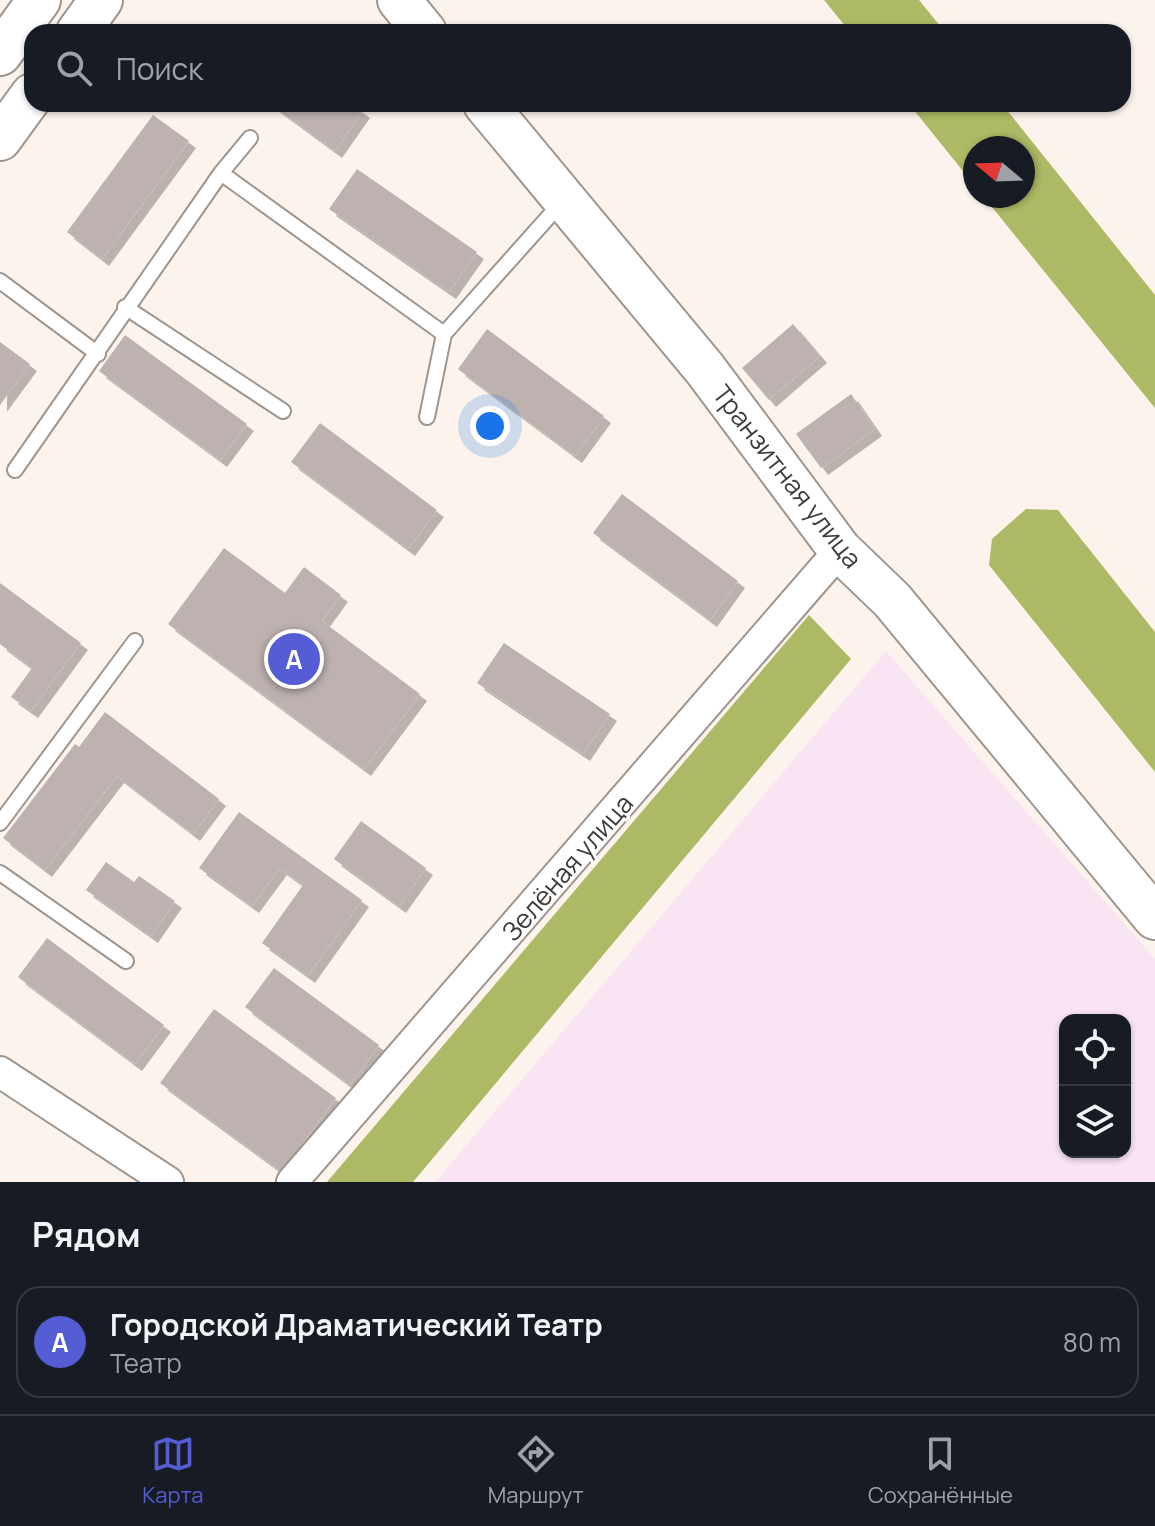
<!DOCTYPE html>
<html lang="ru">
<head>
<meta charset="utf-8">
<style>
  :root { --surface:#171b24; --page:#242831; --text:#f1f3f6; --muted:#9ea1a6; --line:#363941; --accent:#545dd4 }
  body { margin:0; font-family:Manrope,sans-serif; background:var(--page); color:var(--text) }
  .controls { position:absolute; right:24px; bottom:24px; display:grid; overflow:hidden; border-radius:16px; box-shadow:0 2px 6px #0004 }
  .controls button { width:72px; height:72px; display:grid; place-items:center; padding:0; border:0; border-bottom:2px solid var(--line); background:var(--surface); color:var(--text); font:40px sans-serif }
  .compass { position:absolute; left:963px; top:136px; width:72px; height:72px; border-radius:50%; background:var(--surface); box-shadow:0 2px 6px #0004; rotate:289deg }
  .you { position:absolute; left:490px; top:426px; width:28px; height:28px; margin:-20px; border:6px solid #fff; border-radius:50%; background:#1a73e8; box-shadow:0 0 0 12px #1a73e833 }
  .badge { display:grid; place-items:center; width:52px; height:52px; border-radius:50%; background:var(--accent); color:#fff; font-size:26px; font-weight:700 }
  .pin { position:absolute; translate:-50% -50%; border:4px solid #fff; box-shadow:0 2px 8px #0006 }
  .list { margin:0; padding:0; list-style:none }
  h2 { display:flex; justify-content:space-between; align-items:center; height:104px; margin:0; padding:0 32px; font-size:34px }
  h2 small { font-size:26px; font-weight:400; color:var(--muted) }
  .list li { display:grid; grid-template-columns:52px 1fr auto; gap:24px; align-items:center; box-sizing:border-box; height:112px; margin:0 16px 16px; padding:0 16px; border:2px solid var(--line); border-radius:24px }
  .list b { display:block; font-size:30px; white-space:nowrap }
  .list p { margin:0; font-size:26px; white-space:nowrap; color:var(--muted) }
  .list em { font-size:26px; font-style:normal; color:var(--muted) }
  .icon { flex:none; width:44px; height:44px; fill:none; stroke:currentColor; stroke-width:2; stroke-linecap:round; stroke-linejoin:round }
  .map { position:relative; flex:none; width:1155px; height:1182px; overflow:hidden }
  .search { position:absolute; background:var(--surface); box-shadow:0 2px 6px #0004; left:24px; right:24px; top:24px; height:88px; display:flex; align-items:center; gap:20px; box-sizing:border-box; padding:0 28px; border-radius:24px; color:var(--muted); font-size:30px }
  .sheet { height:232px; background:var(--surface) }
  nav { display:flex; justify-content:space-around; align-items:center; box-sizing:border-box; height:112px; border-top:2px solid var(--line); background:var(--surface); font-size:22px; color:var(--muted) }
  nav a { display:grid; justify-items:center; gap:4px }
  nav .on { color:var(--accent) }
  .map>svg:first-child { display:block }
</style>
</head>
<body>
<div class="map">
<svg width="1155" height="1182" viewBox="0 0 1155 1182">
  <defs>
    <filter id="shadow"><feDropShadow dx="7" dy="7" stdDeviation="0" flood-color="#0004"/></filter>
  </defs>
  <rect width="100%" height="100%" fill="#fcf3ec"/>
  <path fill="#f9e4f3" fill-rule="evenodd" d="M886 651 1155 959V1182H435ZM1065 1020H1125V1152H1065Z"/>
  <path fill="#adb964" d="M824 0H919L945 32H850Z
    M909 104H1002L1155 295V408L983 196H1023V148H975V186Z
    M1026 509 1058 510 1155 632V772L989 565 992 539Z
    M809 615 851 659 413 1182H327Z"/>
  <path fill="#beb2b1" filter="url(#shadow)" d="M271 104H353L363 111 335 151Z
    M153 115 189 141 102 259 67 232Z
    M357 169 477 252 449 292 329 209Z
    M793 324 820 356 769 400 742 368Z
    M487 329 604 416 575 456 458 369Z
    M125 335 247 424 220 460 99 371Z
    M0 342 30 364 0 405Z
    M851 394 875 429 821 468 796 434Z
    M320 423 437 510 408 549 291 462Z
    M622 494 738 581 710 620 593 533Z
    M224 548 285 593 304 567 341 595 322 621 420 694 364 769 168 624Z
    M0 583 81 643 31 711 11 697 32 668 0 644Z
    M504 643 610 714 583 754 477 683Z
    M105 712 219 799 193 834 117 776 45 870 3 838 75 744 79 747Z
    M239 812 362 900 308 976 262 943 303 885 280 868 252 906 199 868Z
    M361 821 426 868 399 906 334 859Z
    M106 862 134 882 139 876 175 901 151 936 86 890Z
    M47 938 164 1025 135 1064 18 977Z
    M274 968 379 1045 350 1085 245 1007Z
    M214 1009 336 1098 282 1172 160 1083Z"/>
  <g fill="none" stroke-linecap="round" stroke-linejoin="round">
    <g stroke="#9d958e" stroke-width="18">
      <path id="lane" d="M221 173 250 138
        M0 281 98 354
        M125 307 283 411
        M427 417 444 334
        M15 470 221 173 444 334 561 203
        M0 823 135 641
        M0 873 126 961"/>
    </g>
    <g stroke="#9d958e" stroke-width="34">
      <path id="street" d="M0 1072 168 1182
        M292 1182 840 550"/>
    </g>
    <g stroke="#9d958e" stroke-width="46">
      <path id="secondary" d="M399 0 425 32
        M78 32 101 0
        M0 54 39 0
        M485 104 705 369 840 550 892 600 1155 918
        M0 139 32 95"/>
    </g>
    <use href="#lane" stroke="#fff" stroke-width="14"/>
    <use href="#street" stroke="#fff" stroke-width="30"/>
    <use href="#secondary" stroke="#fff" stroke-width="42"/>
  </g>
  <g text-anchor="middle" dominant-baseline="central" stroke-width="6" stroke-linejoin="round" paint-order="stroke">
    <g font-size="26" fill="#403c39" stroke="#fff">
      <text transform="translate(788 476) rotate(52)">Транзитная улица</text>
      <text transform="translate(567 867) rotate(-49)">Зелёная улица</text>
    </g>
  </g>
</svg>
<div class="controls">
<button><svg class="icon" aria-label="locate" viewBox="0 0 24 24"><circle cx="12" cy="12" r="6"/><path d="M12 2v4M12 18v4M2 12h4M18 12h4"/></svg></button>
<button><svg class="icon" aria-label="layers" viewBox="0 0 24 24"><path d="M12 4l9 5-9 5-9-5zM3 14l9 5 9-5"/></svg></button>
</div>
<svg class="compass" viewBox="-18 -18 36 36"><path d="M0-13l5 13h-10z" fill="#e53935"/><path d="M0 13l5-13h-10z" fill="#9ea1a6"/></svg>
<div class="you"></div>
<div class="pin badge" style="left:294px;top:659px">A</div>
<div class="search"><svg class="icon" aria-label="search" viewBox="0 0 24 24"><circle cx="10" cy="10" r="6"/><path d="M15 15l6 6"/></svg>Поиск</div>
</div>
<section class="sheet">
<h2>Рядом<small></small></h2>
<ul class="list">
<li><span class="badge">A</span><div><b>Городской Драматический Театр</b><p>Театр</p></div><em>80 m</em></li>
</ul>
</section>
<nav>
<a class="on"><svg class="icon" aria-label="map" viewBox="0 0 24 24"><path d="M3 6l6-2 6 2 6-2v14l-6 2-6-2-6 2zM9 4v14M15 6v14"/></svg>Карта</a>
<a><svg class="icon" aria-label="directions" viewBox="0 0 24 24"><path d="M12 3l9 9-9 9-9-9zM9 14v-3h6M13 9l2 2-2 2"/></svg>Маршрут</a>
<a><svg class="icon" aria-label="saved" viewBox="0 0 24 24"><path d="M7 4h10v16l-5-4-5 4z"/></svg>Сохранённые</a>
</nav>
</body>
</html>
